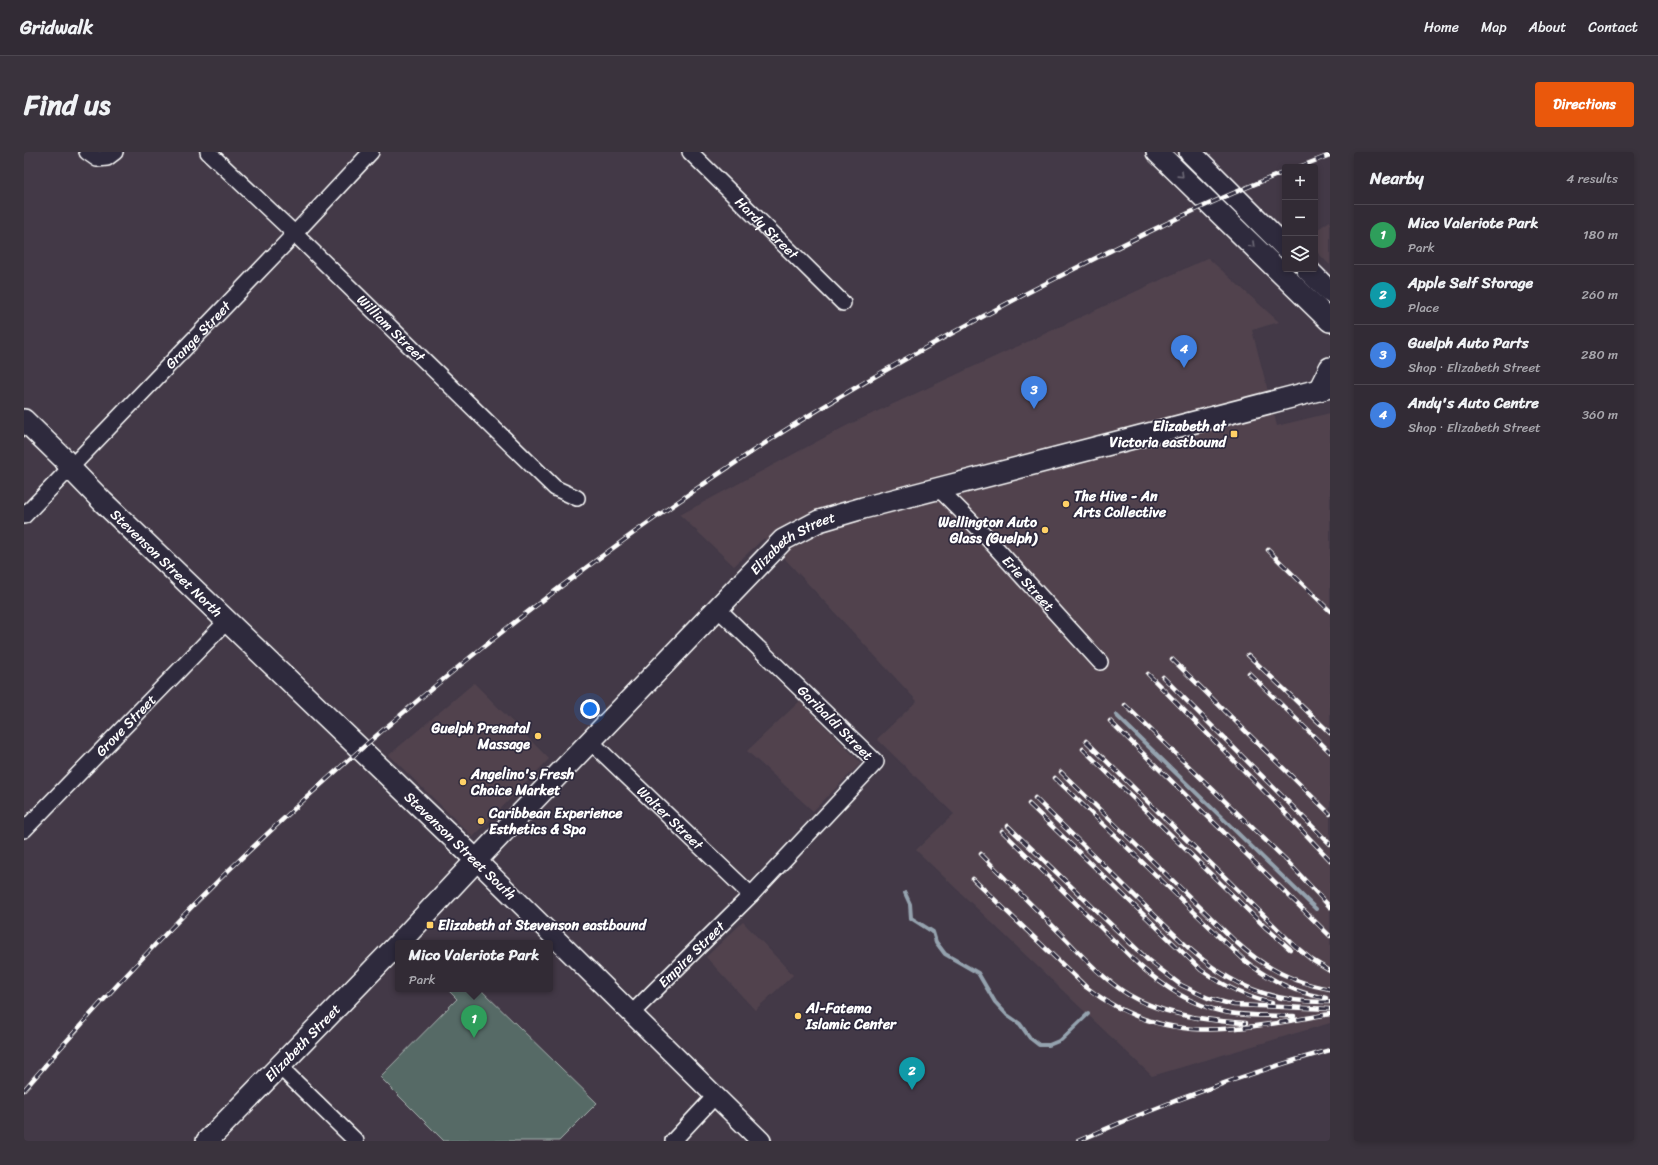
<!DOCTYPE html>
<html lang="en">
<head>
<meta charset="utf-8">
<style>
  :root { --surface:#322b35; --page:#3a333d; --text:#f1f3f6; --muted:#a8a7ad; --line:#4d4750; --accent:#ea580c }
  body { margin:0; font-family:Sriracha,sans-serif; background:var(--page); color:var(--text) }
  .controls { position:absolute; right:12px; top:12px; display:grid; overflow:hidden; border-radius:4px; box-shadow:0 2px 6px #0003 }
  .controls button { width:36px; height:36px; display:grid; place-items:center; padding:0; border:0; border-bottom:1px solid var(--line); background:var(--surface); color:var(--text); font:20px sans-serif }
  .you { position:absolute; left:566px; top:557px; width:14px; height:14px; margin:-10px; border:3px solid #fff; border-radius:50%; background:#1a73e8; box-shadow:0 0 0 6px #1a73e833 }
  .badge { display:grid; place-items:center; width:26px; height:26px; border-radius:50%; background:var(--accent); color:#fff; font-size:13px; font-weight:700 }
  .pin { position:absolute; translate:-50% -33px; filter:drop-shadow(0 1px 2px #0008) }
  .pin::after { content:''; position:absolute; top:21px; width:14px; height:12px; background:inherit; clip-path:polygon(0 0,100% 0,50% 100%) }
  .popup { position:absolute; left:371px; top:788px; width:158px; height:52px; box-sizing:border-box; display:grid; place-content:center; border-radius:4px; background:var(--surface); filter:drop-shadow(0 1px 3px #0005); font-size:13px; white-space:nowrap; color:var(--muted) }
  .popup b { font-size:15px; color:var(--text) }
  .popup::after { content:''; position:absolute; left:50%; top:100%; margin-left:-8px; border:8px solid transparent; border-top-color:var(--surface) }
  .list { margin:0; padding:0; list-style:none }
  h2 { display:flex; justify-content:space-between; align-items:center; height:52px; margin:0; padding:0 16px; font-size:17px }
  h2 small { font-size:13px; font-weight:400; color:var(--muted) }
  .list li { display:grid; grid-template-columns:26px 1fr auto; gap:12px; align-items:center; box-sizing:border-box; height:60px; padding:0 16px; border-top:1px solid var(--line) }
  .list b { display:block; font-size:15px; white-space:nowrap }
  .list p { margin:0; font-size:13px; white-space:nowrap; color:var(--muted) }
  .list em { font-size:13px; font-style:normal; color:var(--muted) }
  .icon { flex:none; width:22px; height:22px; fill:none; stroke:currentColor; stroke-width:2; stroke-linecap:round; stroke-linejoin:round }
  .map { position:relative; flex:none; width:1306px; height:989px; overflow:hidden; border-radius:4px }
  header { display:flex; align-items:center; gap:24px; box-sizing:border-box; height:56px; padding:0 20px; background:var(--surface); border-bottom:1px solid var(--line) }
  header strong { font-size:19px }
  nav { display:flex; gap:22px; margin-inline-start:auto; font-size:14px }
  .intro { display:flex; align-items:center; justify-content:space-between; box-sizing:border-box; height:96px; padding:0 24px }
  h1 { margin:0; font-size:28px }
  .button { padding:10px 18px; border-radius:4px; background:var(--accent); color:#fff; font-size:14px; font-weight:700 }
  main { display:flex; gap:24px; padding:0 24px }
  aside { flex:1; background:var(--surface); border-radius:4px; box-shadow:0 2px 6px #0003 }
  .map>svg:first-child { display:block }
</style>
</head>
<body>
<header>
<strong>Gridwalk</strong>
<nav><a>Home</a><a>Map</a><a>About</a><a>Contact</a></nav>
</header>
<div class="intro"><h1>Find us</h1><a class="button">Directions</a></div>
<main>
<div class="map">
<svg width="1306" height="989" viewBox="0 0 1306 989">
  <rect width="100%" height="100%" fill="#433947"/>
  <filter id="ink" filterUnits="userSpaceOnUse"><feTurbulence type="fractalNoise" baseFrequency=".025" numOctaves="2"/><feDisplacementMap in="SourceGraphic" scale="8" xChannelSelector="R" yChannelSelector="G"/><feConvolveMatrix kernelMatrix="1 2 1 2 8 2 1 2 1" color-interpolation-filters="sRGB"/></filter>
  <g filter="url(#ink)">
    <path fill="#51434e" d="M1306 69V113L1291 98V79Z
      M1184 106 1255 170 1228 178 1253 274 1306 261V871L1128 924 892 698 930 662 853 587 893 549 762 408 740 386 710 414 656 363 824 273Z
      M450 531 525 607 449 685 365 603Z
      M776 549 837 611 789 659 723 599Z
      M719 770 769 823 731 858 682 805Z"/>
    <path fill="#566b66" stroke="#aab5b2" d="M423 837H456L573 951 535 989H420L356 925 433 847Z"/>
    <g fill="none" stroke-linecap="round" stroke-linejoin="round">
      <path stroke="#95a3af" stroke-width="4" d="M1092 563 1292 757
        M881 741 886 752 887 766 909 780 912 790 921 802 954 821 971 850 983 863 996 872 1006 886 1015 893H1025L1037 888 1064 862"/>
      <g stroke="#fff" stroke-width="18">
        <g id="minor">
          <path d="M63 0 73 7 83 6 91 0"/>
          <path id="s1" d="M184 0 271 82 531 336 553 346"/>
          <path id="s2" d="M666 0 819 151"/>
          <path id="s3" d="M915 337 956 378 1076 510"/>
          <path id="s4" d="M0 364 260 93 347 0"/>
          <path id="s5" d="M566 589 727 743"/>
          <path id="s6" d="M0 678 203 469"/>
          <path id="s7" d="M607 862 727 743 852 610 693 456"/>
          <path d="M255 914 332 989"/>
          <path d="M649 989 691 944"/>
        </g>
      </g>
      <g stroke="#fff" stroke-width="22">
        <path id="tertiary" d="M452 708 737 989"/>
      </g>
      <g stroke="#fff" stroke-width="24">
        <g id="secondary">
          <path d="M1133 0 1306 169"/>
          <path d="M1166 0 1261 95"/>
          <path d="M1283 117 1306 140"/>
          <path d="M1295 238 1306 216"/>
          <path id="s8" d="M0 268 40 307 47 317 79 350 452 708"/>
          <path id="s9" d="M375 791 461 699 759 388 795 369 839 356 1306 235"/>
          <path id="s10" d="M183 989 374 792"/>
        </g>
      </g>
      <use href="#minor" stroke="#2f2a3d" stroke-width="15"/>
      <use href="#tertiary" stroke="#2f2a3d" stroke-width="19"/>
      <use href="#secondary" stroke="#2f2a3d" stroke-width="21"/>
      <g stroke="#fff" stroke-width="4.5">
        <path id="rail" d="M1275 15 1306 3
          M1244 398 1306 459
          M1224 503 1306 581
          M1148 507 1306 662
          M1225 521 1306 600
          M1124 522 1250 649 1306 708
          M1139 525 1306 692
          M1101 553 1261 707 1306 755
          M1086 569 1306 784
          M1062 589 1271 794 1288 808 1306 819
          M1059 597 1241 775 1266 797
          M1037 620 1212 790C1239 815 1269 831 1306 837
          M1031 626 1220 808C1245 828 1271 841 1302 846
          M1011 646C1044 679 1078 711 1111 744 1174 805 1211 852 1306 850
          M1005 652 1177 818C1199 833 1222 846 1248 851
          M984 674 1124 808 1157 833 1184 846 1210 853 1306 857
          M978 679 1116 814C1139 834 1166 852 1196 859 1220 865 1246 863 1270 864
          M957 702C984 730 1012 757 1039 784 1059 805 1080 828 1105 843 1139 863 1183 869 1222 871
          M949 727 1062 835C1142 897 1214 877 1306 862
          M0 938C65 862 133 788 205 718 366 563 542 422 729 299 817 241 910 190 1003 141 1087 98 1173 54 1261 20
          M1054 989C1135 953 1220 922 1306 898"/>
      </g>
      <use href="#rail" stroke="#2f2a3d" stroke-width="3" stroke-dasharray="9" stroke-linecap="butt"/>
    </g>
    <defs><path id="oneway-chevron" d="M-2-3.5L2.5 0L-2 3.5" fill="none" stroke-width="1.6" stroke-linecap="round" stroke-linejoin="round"/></defs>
    <g stroke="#6d6a77">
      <use href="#oneway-chevron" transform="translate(1157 23) rotate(44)"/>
      <use href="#oneway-chevron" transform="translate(1228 93) rotate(44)"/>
    </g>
  </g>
  <g fill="#ffd166" stroke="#2f2a3d" stroke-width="1.5">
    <rect x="1206" y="278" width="8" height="8" rx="2"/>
    <circle cx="1042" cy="352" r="4"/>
    <circle cx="1021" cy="378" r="4"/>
    <circle cx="514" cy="584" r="4"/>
    <circle cx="439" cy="630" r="4"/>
    <circle cx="457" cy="669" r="4"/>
    <rect x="402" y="769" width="8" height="8" rx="2"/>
    <circle cx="774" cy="864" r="4"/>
  </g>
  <g text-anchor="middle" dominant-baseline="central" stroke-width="3.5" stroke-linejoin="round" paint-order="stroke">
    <g font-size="14" fill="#fff" stroke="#2f2a3d">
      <text stroke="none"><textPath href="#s2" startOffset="108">Hardy Street</textPath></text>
      <text stroke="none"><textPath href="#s1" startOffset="254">William Street</textPath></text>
      <text stroke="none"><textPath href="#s4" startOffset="251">Grange Street</textPath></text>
      <text stroke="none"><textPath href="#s9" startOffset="563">Elizabeth Street</textPath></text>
      <text stroke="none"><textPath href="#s8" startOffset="202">Stevenson Street North</textPath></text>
      <text stroke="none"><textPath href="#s3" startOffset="130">Erie Street</textPath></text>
      <text transform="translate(811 571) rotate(45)">Garibaldi Street</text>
      <text stroke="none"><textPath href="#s6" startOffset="146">Grove Street</textPath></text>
      <text stroke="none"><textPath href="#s5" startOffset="111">Walter Street</textPath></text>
      <text transform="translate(436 694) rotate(44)">Stevenson Street South</text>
      <text stroke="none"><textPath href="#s7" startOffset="85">Empire Street</textPath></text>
      <text stroke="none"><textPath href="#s10" startOffset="137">Elizabeth Street</textPath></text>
    </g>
    <g font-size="14" font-weight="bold" fill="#fff" stroke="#2f2a3d" text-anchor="start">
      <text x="1202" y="274" text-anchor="end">Elizabeth at<tspan x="1202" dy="16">Victoria eastbound</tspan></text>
      <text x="1050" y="344">The Hive - An<tspan x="1050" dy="16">Arts Collective</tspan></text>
      <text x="1013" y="370" text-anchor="end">Wellington Auto<tspan x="1013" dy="16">Glass (Guelph)</tspan></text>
      <text x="506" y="576" text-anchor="end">Guelph Prenatal<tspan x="506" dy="16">Massage</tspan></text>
      <text x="447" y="622">Angelino's Fresh<tspan x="447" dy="16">Choice Market</tspan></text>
      <text x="465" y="661">Caribbean Experience<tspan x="465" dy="16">Esthetics &amp; Spa</tspan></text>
      <text x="414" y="773">Elizabeth at Stevenson eastbound</text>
      <text x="782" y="856">Al-Fatema<tspan x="782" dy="16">Islamic Center</tspan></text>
    </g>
  </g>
</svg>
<div class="controls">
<button>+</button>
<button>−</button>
<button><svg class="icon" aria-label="layers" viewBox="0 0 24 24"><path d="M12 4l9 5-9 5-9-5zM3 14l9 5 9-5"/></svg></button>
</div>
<div class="you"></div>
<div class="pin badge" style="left:450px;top:886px;background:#2e9e5b">1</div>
<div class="popup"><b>Mico Valeriote Park</b>Park</div>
<div class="pin badge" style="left:888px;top:938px;background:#0f9aa8">2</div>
<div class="pin badge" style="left:1010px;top:257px;background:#3f7fe0">3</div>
<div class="pin badge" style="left:1160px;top:216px;background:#3f7fe0">4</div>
</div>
<aside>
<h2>Nearby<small>4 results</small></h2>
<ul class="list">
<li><span class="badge" style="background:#2e9e5b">1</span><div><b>Mico Valeriote Park</b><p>Park</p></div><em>180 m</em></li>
<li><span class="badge" style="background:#0f9aa8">2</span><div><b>Apple Self Storage</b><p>Place</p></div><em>260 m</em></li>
<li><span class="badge" style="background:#3f7fe0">3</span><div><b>Guelph Auto Parts</b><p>Shop · Elizabeth Street</p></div><em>280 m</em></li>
<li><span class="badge" style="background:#3f7fe0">4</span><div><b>Andy's Auto Centre</b><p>Shop · Elizabeth Street</p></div><em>360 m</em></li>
</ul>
</aside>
</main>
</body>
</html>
